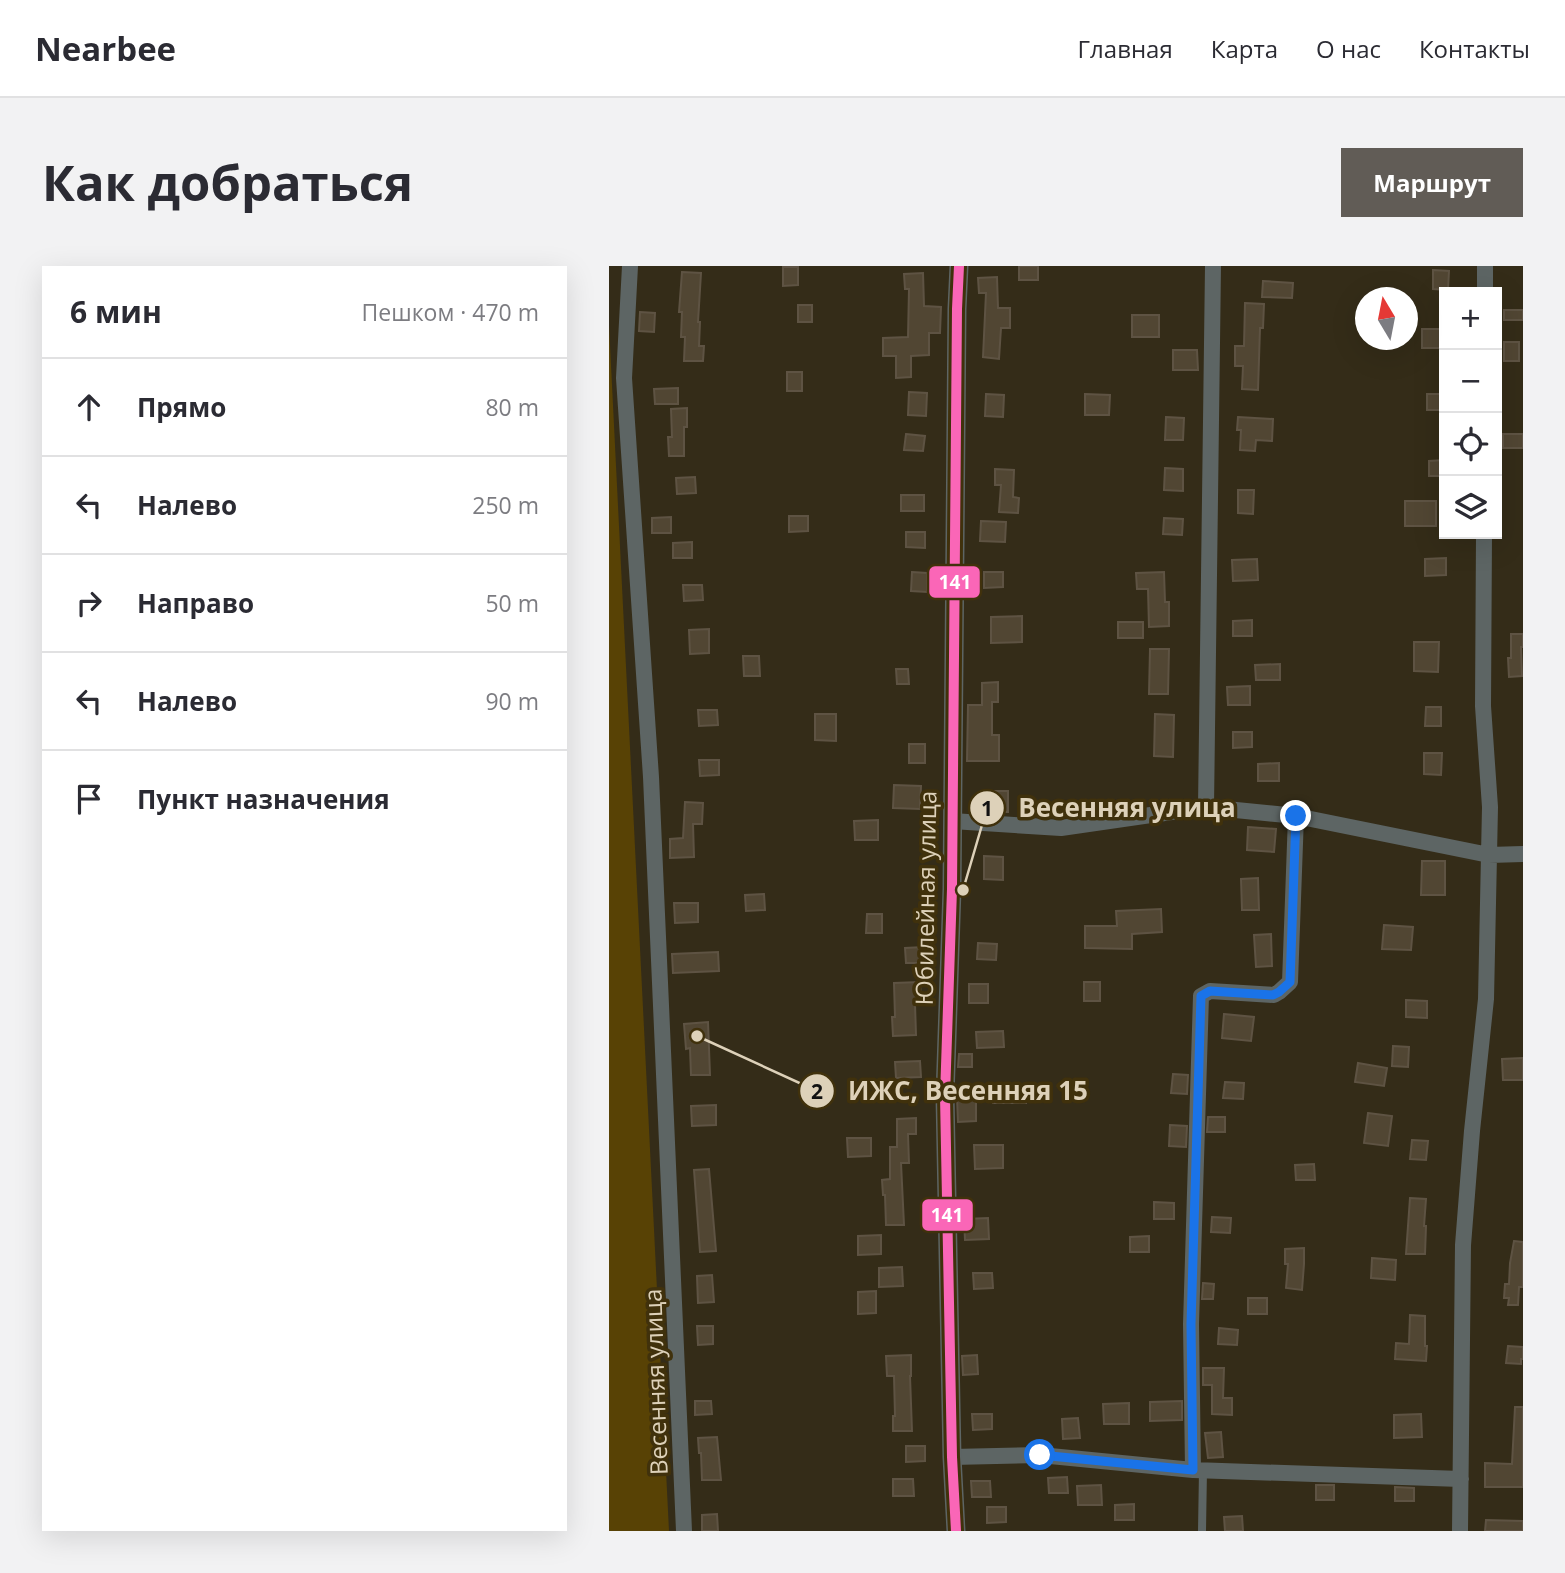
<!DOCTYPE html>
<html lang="ru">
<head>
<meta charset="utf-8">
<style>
  :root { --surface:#fff; --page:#f2f2f3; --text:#2b2b33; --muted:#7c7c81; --line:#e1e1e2; --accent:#615c56 }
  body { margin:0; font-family:"Open Sans",sans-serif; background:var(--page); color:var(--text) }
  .controls { position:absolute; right:21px; top:21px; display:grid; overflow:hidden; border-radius:0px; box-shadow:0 7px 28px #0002 }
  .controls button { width:63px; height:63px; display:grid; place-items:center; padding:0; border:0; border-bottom:2px solid var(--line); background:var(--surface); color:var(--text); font:35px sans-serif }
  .compass { position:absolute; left:746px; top:21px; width:63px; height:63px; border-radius:50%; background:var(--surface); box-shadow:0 7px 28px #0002; rotate:350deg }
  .stop { position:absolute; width:21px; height:21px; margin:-16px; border:5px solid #1a73e8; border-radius:50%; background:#fff }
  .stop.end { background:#1a73e8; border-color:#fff; box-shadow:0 2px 7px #0008 }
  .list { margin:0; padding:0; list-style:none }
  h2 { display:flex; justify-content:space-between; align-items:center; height:91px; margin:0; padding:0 28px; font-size:30px }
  h2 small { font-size:23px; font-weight:400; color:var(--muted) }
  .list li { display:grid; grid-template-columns:46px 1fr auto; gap:21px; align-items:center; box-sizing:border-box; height:98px; padding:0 28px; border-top:2px solid var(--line) }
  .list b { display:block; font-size:26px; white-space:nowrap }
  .list em { font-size:23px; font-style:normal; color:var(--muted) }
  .icon { flex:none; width:38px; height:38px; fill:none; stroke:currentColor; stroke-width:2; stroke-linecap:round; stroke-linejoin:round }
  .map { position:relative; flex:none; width:914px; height:1265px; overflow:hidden; border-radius:0px }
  header { display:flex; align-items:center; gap:42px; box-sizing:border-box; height:98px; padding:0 35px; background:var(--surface); border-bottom:2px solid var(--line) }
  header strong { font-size:33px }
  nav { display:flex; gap:38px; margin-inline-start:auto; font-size:24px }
  .intro { display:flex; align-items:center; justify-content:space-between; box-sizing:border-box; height:168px; padding:0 42px }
  h1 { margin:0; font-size:49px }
  .button { padding:18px 32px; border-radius:0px; background:var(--accent); color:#fff; font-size:24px; font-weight:700 }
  main { display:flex; gap:42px; padding:0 42px }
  aside { flex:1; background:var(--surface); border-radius:0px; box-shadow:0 7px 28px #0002 }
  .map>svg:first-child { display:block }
</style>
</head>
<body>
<header>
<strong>Nearbee</strong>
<nav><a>Главная</a><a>Карта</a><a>О нас</a><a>Контакты</a></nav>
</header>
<div class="intro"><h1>Как добраться</h1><a class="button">Маршрут</a></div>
<main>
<aside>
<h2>6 мин<small>Пешком · 470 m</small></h2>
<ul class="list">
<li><svg class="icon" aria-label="ahead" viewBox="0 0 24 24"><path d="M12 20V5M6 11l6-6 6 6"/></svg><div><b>Прямо</b></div><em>80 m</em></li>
<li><svg class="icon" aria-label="left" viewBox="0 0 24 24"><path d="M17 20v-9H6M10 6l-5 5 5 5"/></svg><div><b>Налево</b></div><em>250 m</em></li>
<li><svg class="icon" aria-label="right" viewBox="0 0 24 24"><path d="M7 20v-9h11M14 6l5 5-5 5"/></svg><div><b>Направо</b></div><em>50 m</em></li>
<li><svg class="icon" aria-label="left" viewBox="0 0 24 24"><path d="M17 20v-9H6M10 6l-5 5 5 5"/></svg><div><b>Налево</b></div><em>90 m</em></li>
<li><svg class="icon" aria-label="arrive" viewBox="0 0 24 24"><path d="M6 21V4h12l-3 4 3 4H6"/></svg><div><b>Пункт назначения</b></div></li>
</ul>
</aside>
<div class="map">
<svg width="914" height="1265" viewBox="0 0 914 1265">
  <rect width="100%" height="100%" fill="#342c18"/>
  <path fill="#584205" d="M0 59 60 1265H0Z"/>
  <path fill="#514633" stroke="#5e5343" stroke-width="2" d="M410 0H429V14H410Z
    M174 1H189V19L174 20Z
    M824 4 840 5 839 24 824 23Z
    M73 6 92 7 89 56H91L90 80H95L94 95H75L76 71H72L73 46H70Z
    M314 7 315 40 332 41 331 67H320V89L302 90V111L287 112V90H274V72L299 71 300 23H296L295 8Z
    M388 11 389 42H401V62H392L390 93 374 91 377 27H370L369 12Z
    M654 15 684 17 683 32 653 31Z
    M636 37 655 38 654 62H651L649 124 633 123 634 100H626V80H635Z
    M189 39H203V56H189Z
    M895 44H914V54H895Z
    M31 46 46 47 45 66 30 65Z
    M523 49H550V71H523Z
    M813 63H835V82H813Z
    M895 76H910V95H895Z
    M564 84H588L589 104H564Z
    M178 106H193V125H178Z
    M69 122V138H46L45 123Z
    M300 126 318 127 317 150 299 149Z
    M377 128 395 129 394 151 376 150Z
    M476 128 501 129 500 149H476Z
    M818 128H835V144H818Z
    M78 142V161H75V190H60L59 171H63L62 143Z
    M557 151 575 152 574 174H556Z
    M629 151 664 153 663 175 647 174 646 185 631 184 632 164H628Z
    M297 168 316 170 314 185 295 184Z
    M894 168H914V182H894Z
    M835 194V210H820V195Z
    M556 202 574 203V225L555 224Z
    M386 203 405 204 404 231 410 232 409 247 390 246 392 219H386Z
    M86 211 87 227 68 228 67 212Z
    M629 224H645L644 248 629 247Z
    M292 229H315V245H292Z
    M796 235H827V260H796Z
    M180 250H199V265L180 266Z
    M62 251V267H43V252Z
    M555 252 574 253 573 269 554 268Z
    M372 255 397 256 396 276 371 275Z
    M297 266H316V282L297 281Z
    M83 276V292H64V277Z
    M837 292V309L816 310V293Z
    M648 293 649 314 624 315 623 294Z
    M303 306 318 307V326L302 325Z
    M375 306H394V321L375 322Z
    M555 306 556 336H560V360L540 361 539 323H528L527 307Z
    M74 319H93L94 334 75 335Z
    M413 350V376L382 377V351Z
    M643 354V370H624V355Z
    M509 356H534V372H509Z
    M100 363V387L81 388 80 364Z
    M902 368H914V381H912L913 410 900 411 899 392H902Z
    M805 376H830L829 406 805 405Z
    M541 383H560L559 428H540Z
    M134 390H150L151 410H135Z
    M671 398V414H647L646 399Z
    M287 403H299L300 418H288Z
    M389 416V436H383V469H390V495H358L359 439H373V417Z
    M641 420V439H619L618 421Z
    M817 441H832V460H816Z
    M89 444H108L109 459 90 460Z
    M206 448H227V475L206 474Z
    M546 448 565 449 564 491 545 490Z
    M624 466H643V481L624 482Z
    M300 478H316V497H300Z
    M815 487H833L832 509 815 508Z
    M90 494H110V509L91 510Z
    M670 497V515H649V498Z
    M285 519 312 520 311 543 284 542Z
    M373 525H399V546H374Z
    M76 536 94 537 93 558H84L85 591 61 592V573L74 572Z
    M269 554V574H246L245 555Z
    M639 561 667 563 665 586 638 584Z
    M375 590 394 591V614L375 613Z
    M813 595H836V629H812Z
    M649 612 650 644H633L632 613Z
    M155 628 156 644 137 645 136 629Z
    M65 637H89V656L66 657Z
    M552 643 553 666 523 668V683L476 682V660H508L507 645Z
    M258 648H273V667H257Z
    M775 659 804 661 802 684 773 683Z
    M662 668 663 700 647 701 645 669Z
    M369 677 388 678 387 694 368 693Z
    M315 681 316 697H297L296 682Z
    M109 686 110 705 64 707 63 688Z
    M311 716 312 738H306L307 769 284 770 283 751H286L285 717Z
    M475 716H491V735H475Z
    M360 718H379V737H360Z
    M797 734 818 735V752L797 751Z
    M615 748 645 751 642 775 613 772Z
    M99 756 101 809H82L81 782 77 783 75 758Z
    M394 765 395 781 368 782 367 766Z
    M784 780 800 781 799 801 783 800Z
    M350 788H363V801H349Z
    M914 792V814H894L893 793Z
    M311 795 312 811 287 812 286 796Z
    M749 797 778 802 775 820 746 816Z
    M564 808 579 809 578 828 562 827Z
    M616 816 635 817 634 833 614 832Z
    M384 821H416L417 837H384Z
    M348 831H367V855L349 856Z
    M107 839V859L83 860 82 840Z
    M759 847 783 850 779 880 755 877Z
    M599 851H616V866H598Z
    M307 852V868H299L300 897H292L295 959H277L276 929H274L273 914 281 913V881H288V853Z
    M561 859 578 860 577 881 560 880Z
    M238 872H262V890L239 891Z
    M803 874 819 875 817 894 801 893Z
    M365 879H394V902L366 903Z
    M705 898 706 914H687L686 899Z
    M100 903 107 985 91 986 85 904Z
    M801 932 817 933 815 960H817L816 988H797Z
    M545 936 565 937V953H545Z
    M603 951 622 952 621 967 602 966Z
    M379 952 380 973 356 974 355 953Z
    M272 969V988L249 989V970Z
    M540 970V986H521V971Z
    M905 975 914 976V1021H910L909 1039H899L900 1032H895L896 1018H900L901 997Z
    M695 982V998L693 1024 677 1022 679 998H676V983Z
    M763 992 787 994 786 1014 762 1012Z
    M293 1001 294 1020 270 1021V1002Z
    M364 1007H383L384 1022 365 1023Z
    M103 1009 105 1036 89 1037 88 1010Z
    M594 1017 605 1018 604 1033H593Z
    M267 1025V1047L249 1048V1026Z
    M639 1032H658V1048H639Z
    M801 1049 816 1050V1080H818L817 1095 786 1093 787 1077 800 1078Z
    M88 1060H104V1078L89 1079Z
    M610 1062 629 1064 628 1079 609 1078Z
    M899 1080 914 1081V1093H912V1098L897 1097Z
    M302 1089V1110H301L303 1165H284V1150H286L285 1110H278L277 1090Z
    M368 1089 369 1108 354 1109 353 1090Z
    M594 1102H615L614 1132H623V1149L603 1148V1119H594Z
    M86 1135H102L103 1148 86 1149Z
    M573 1135V1154L541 1155V1136Z
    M520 1137V1158H495L494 1138Z
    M906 1141H914V1221H876V1197L903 1198Z
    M363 1148H383V1163L364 1164Z
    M812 1148 813 1171 785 1172V1149Z
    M469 1152 471 1172 454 1173 453 1153Z
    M612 1166 614 1191 599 1192 596 1167Z
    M108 1171 112 1214H93L92 1187H90L89 1172Z
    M297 1180H316V1195L297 1196Z
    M458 1211 459 1227H440L439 1212Z
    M284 1213H304L305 1230H284Z
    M362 1215H381L382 1231H363Z
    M492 1219 493 1239H469L468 1220Z
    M707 1219H725V1234H707Z
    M786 1221 805 1222V1235H786Z
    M525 1238V1254H506V1239Z
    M378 1241H397V1256L378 1257Z
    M108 1248 109 1265H93V1249Z
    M633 1250 634 1265H616L615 1251Z
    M877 1254 914 1255V1265H876Z"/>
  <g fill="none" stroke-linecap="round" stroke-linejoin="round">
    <path stroke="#5d6564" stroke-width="8" d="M593 1265 594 1204"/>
    <path stroke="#5d6564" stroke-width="16" d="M21 0 15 112 42 511 75 1265
      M876 26V0
      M597 541 604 0
      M343 555 452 562 597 541 687 550 880 589 914 588
      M343 1191 431 1189 584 1204 852 1213
      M584 1204 582 1058 592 730 601 725 665 729 670 726 681 716 687 550
      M851 1265 854 979 863 865 877 733 881 541 874 440 875 268"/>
    <path stroke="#5d6564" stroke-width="19" d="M347 1265 343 1191 336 830 343 623 348 43 350 0"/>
    <g stroke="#40310c" stroke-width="16">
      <path id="bus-1" d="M347 1265 343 1191 336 830 343 623 348 43 350 0"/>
    </g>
    <use href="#bus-1" stroke="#fa66b7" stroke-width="10"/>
  </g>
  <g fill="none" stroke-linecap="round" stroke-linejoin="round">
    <path stroke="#1a73e8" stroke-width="9" d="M431 1189 584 1204 582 1058 592 730 601 725 664 729 670 726 681 716 687 550"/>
  </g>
  <g text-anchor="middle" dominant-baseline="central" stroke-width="7" stroke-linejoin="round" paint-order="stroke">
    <g font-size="24" fill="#ddd1b9" stroke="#40310c">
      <text transform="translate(316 632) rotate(-89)">Юбилейная улица</text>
      <text transform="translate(46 1116) rotate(-92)">Весенняя улица</text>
    </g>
  </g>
  <path fill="none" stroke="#ddd1b9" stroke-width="2.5" d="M354 624L378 542M88 770L208 825"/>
  <g fill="#ddd1b9" stroke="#40310c" stroke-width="2.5">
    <circle cx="354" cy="624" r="7"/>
    <circle cx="88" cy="770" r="7"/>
    <circle cx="378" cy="542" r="18"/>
    <circle cx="208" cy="825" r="18"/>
  </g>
  <g font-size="21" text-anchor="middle" font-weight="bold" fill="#111">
    <text x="378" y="550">1</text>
    <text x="208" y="833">2</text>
  </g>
  <g font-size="26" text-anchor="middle" font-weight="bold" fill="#ddd1b9" stroke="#40310c" stroke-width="7" stroke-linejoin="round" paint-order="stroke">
    <text x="518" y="551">Весенняя улица</text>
    <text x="359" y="834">ИЖС, Весенняя 15</text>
  </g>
  <g stroke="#40310c" stroke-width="2.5">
    <rect x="319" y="299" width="53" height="34" rx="7" fill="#fa66b7"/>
    <rect x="312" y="932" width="53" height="34" rx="7" fill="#fa66b7"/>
  </g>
  <g font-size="19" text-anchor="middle" font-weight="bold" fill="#fff">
    <text x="346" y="323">141</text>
    <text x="338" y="956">141</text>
  </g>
</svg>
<div class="controls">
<button>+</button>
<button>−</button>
<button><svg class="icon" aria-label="locate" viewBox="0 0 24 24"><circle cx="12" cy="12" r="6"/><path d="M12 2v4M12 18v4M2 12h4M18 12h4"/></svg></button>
<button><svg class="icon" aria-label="layers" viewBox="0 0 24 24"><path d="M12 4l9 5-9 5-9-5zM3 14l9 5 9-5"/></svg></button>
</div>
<svg class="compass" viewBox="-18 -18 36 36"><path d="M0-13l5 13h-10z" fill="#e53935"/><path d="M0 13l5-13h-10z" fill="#7c7c81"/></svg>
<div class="stop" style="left:431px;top:1189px"></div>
<div class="stop end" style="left:687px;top:550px"></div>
</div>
</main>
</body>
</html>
